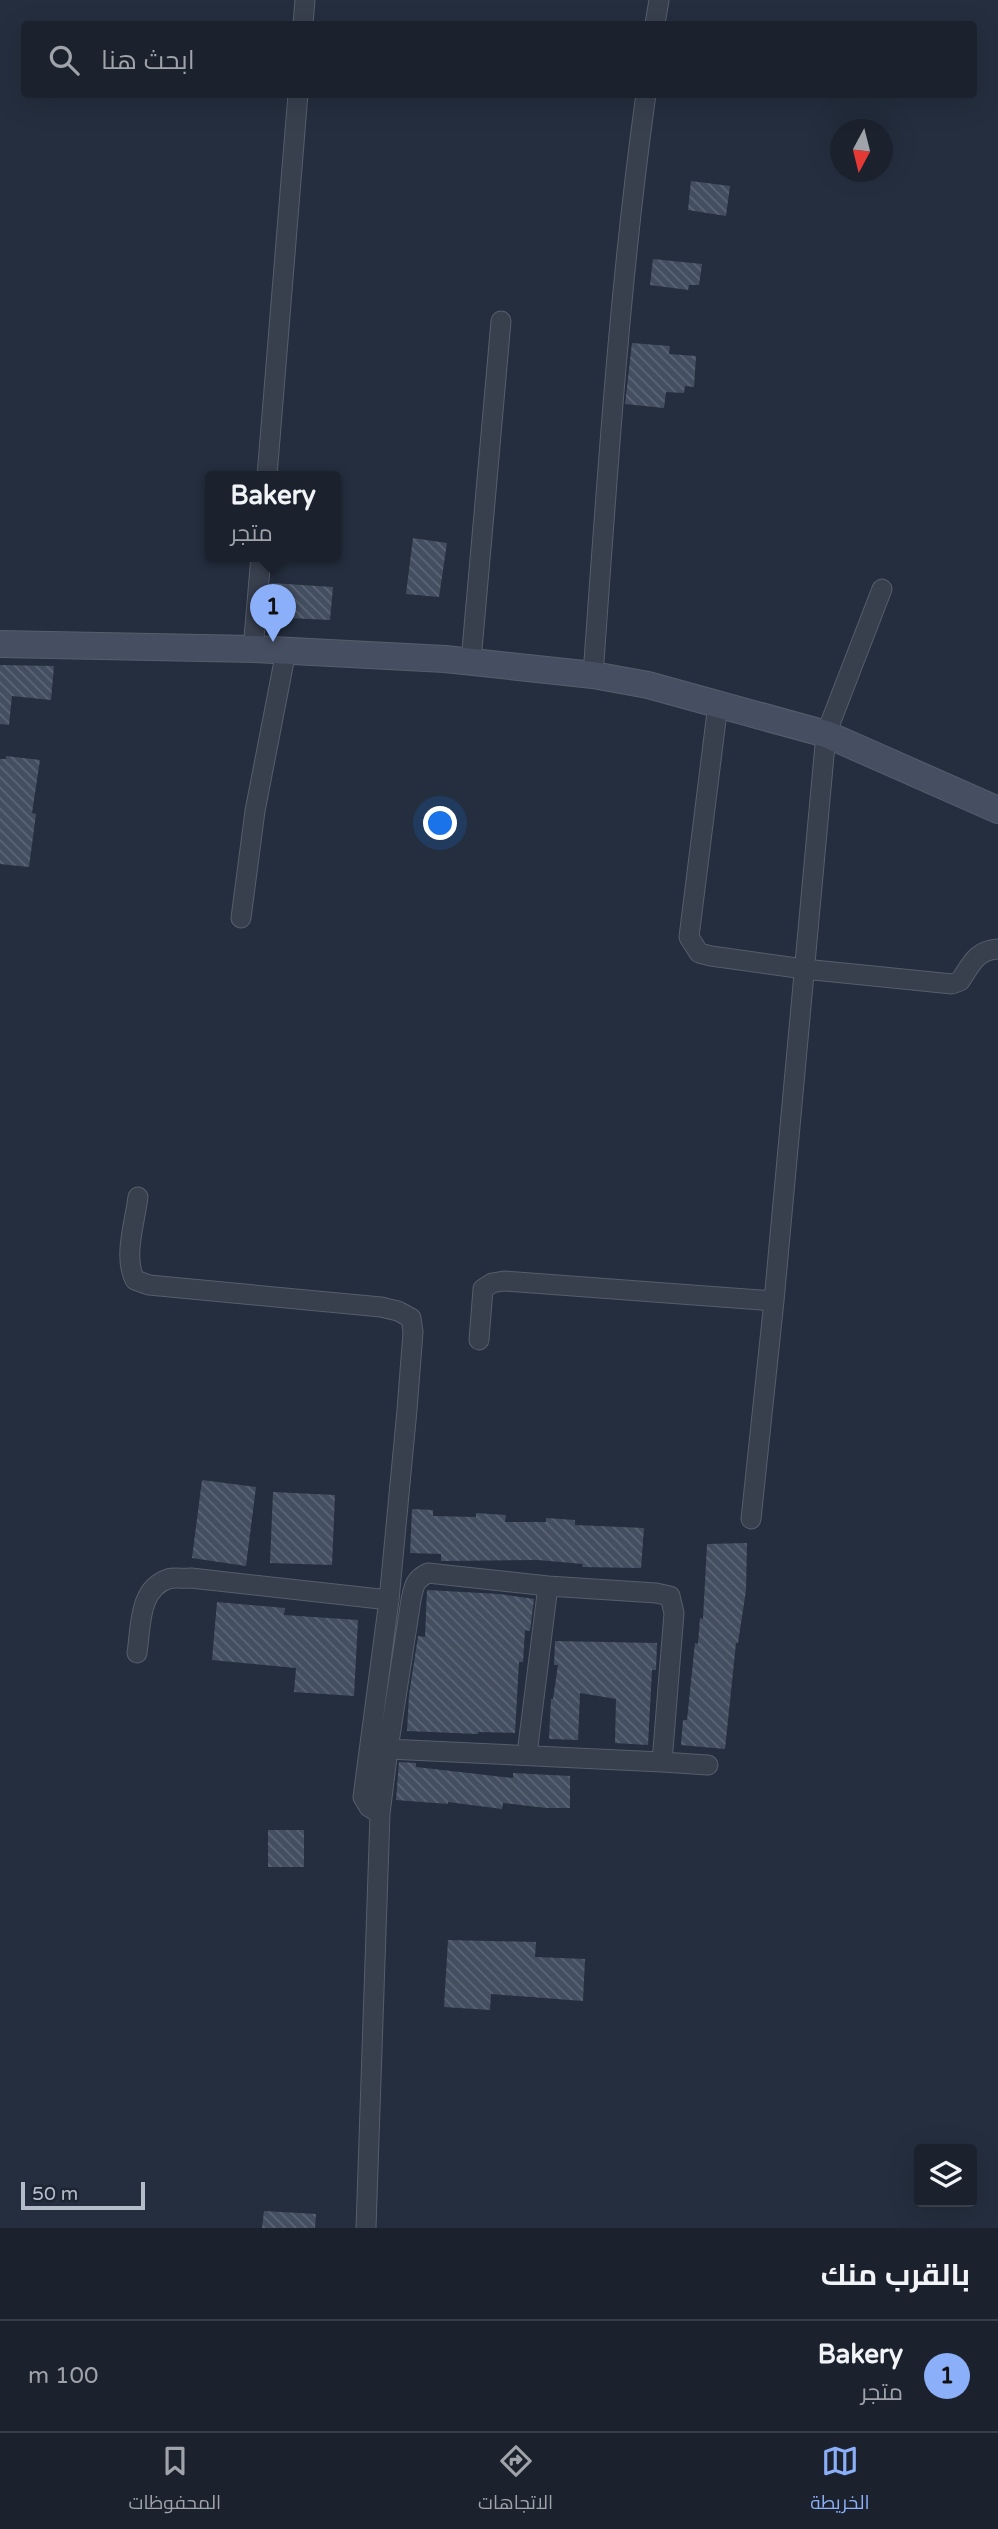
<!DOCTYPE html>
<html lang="ar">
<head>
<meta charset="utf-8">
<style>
  :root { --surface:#1b222e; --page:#242a36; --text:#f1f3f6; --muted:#a0a4aa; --line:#393f4a; --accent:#8baff8 }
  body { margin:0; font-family:"Varela Round",Cairo,sans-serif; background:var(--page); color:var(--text); direction:rtl }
  .controls { position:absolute; right:21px; bottom:21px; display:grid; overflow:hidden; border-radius:7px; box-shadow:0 7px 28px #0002 }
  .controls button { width:63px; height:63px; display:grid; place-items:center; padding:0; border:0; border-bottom:2px solid var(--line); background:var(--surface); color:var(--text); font:35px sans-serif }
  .compass { position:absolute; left:830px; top:119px; width:63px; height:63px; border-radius:50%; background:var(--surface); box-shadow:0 7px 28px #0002; rotate:187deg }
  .scale { position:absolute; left:21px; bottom:18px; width:124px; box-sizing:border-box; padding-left:7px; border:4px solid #b4bbc9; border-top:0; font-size:19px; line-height:24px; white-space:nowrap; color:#b4bbc9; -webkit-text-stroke:5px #1d2533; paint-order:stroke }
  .you { position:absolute; left:441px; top:824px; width:24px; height:24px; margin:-18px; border:5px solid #fff; border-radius:50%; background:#1a73e8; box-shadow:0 0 0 10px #1a73e833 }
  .badge { display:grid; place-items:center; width:46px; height:46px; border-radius:50%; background:var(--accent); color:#111; font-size:23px; font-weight:700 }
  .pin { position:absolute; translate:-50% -58px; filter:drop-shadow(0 2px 4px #0008) }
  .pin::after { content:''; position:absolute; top:37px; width:24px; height:21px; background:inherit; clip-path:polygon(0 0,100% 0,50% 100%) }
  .popup { position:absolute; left:205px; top:471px; width:136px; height:91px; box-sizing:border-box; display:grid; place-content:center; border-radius:7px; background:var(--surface); filter:drop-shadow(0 2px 5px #0005); font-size:23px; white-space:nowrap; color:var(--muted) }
  .popup b { font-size:26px; color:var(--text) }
  .popup::after { content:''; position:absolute; left:50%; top:100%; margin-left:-14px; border:14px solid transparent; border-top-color:var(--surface) }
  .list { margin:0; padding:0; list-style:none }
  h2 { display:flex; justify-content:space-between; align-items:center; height:91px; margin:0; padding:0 28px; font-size:30px }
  h2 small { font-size:23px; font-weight:400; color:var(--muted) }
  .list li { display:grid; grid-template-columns:46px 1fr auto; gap:21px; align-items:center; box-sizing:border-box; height:112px; padding:0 28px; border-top:2px solid var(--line) }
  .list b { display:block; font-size:26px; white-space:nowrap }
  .list p { margin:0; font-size:23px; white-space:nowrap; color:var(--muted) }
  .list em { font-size:23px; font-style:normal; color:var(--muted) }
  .icon { flex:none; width:38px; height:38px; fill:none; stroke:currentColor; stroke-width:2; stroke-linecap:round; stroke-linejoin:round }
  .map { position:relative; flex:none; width:998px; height:2228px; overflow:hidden; direction:ltr }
  .search { position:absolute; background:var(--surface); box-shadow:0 7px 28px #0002; left:21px; right:21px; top:21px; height:77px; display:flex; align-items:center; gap:18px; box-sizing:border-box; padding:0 24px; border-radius:7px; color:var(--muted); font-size:26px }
  .sheet { height:203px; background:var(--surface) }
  nav { display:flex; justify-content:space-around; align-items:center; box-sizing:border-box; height:98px; border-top:2px solid var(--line); background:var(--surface); font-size:19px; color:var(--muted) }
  nav a { display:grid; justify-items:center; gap:4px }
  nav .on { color:var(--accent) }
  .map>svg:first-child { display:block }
</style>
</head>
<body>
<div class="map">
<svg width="998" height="2228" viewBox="0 0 998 2228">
  <defs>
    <pattern id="building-back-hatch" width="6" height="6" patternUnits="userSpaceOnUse" patternTransform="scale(1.75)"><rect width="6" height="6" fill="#434e60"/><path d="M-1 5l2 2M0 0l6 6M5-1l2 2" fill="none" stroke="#5c6675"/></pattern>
  </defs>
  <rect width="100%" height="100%" fill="#242e3e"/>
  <path fill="url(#building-back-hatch)" d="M691 181 730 186 726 216 688 210Z
    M653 259 702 264 699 285H689L688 290 650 285Z
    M632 343 670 346 669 354 696 356 694 387 685 386 684 393 666 392 664 408 625 404Z
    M413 538 447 543 439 597 406 594Z
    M271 583 333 587 330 620 268 617Z
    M0 665 54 666 51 700 12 696 9 725 0 724Z
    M6 756 40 760 32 813 36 814 29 867 0 864V759H6Z
    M202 1480 256 1487 246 1566 192 1558Z
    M273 1492 335 1495 332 1565 270 1563Z
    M412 1509 433 1510V1516L476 1517V1513L506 1515 505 1522H546V1518L575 1520V1525L644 1528 641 1568 582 1567 583 1564 538 1560 441 1561V1554L410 1553Z
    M747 1543 746 1590 738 1643H736L725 1749 681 1745 683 1720H687L695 1643 698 1644 700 1618 703 1619 707 1544Z
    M427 1590 499 1594 534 1599 530 1631 525 1630 523 1662H519L515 1733 478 1732V1734L407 1731 409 1695 418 1636 425 1637Z
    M217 1602 285 1608 284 1615 358 1620 354 1696 294 1692 296 1668 212 1660Z
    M555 1641 657 1643 656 1670H652L648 1745 615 1743 616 1699 580 1693 578 1740 549 1739 551 1699H553L558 1665H554Z
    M399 1762 416 1763V1767L513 1778V1773L570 1776V1808H546L503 1803 502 1809 448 1802V1804L396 1800Z
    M268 1830H304V1867H268Z
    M448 1940 536 1942 535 1957 585 1959 583 2001 491 1994 490 2010 444 2007Z
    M264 2211 316 2214 315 2228H262Z"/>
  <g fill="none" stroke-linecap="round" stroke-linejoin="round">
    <g stroke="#565e6c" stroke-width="21">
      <path id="minor" d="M303 24 305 0
        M655 24 659 0
        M267 476 298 94
        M253 649 261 556
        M471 661 501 321
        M593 675C607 481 619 287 646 94
        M718 704 689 937 699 953 711 956 804 969 952 984 960 981C971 965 976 950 998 949
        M241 918 255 811 286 651
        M138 1197C135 1222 123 1257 135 1280L149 1285 381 1307 398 1311 411 1318 413 1332 407 1410 389 1600 363 1797 369 1807 380 1814
        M479 1340 483 1289 492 1283 504 1281 774 1301
        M751 1519 774 1301 826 734 882 589
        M137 1653C141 1628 138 1589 168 1579 174 1577 184 1579 191 1578L389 1600
        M388 1749 662 1762 674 1613 670 1596 656 1593 548 1586
        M662 1762 708 1765
        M366 2228 380 1814 388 1749 411 1600C414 1586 414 1580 428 1573L548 1586 527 1754"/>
    </g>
    <g stroke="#565e6c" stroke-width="28">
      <path id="secondary" d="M0 644 253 649 445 659 593 675 648 685 826 734 998 810"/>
    </g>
    <use href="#minor" stroke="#38404e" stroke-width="19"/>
    <use href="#secondary" stroke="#464f61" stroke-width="26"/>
  </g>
</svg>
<div class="controls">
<button><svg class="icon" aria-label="layers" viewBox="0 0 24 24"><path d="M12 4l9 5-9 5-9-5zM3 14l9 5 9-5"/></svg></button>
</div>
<svg class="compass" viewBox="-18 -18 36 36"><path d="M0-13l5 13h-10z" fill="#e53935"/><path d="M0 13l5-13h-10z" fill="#a0a4aa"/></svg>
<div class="scale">50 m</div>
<div class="you"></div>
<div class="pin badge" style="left:273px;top:642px">1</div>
<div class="popup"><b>Bakery</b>متجر</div>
<div class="search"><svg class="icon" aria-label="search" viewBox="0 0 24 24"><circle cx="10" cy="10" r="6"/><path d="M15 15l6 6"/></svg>ابحث هنا</div>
</div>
<section class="sheet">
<h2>بالقرب منك<small></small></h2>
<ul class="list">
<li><span class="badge">1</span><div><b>Bakery</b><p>متجر</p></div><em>100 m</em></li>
</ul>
</section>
<nav>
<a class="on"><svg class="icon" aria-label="map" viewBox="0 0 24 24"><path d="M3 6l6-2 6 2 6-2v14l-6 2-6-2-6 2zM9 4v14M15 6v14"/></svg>الخريطة</a>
<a><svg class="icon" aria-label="directions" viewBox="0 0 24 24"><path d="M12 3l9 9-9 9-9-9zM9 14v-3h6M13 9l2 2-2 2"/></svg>الاتجاهات</a>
<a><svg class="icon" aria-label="saved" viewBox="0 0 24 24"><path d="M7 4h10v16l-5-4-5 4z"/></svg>المحفوظات</a>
</nav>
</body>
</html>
